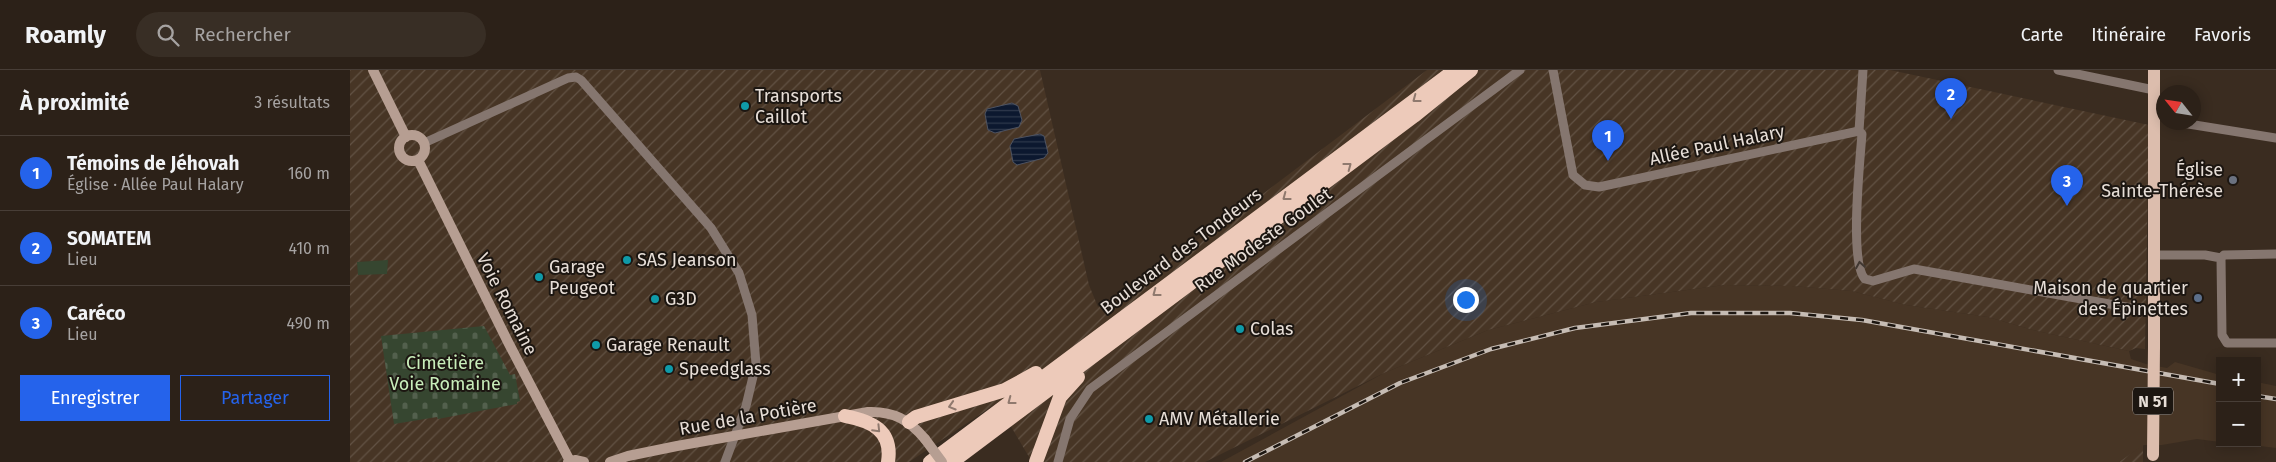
<!DOCTYPE html>
<html lang="fr">
<head>
<meta charset="utf-8">
<style>
  :root { --surface:#2c2118; --page:#382e25; --text:#f1f3f6; --muted:#a6a3a2; --line:#483e37; --accent:#2563eb }
  body { margin:0; font-family:"Fira Sans",sans-serif; background:var(--page); color:var(--text) }
  .controls { position:absolute; right:15px; bottom:15px; display:grid; overflow:hidden; border-radius:0px; box-shadow:0 2px 12px #0003 }
  .controls button { width:45px; height:45px; display:grid; place-items:center; padding:0; border:0; border-bottom:1px solid var(--line); background:var(--surface); color:var(--text); font:25px sans-serif }
  .compass { position:absolute; left:1806px; top:15px; width:45px; height:45px; border-radius:50%; background:var(--surface); box-shadow:0 2px 12px #0003; rotate:300deg }
  .you { position:absolute; left:1115px; top:229px; width:18px; height:18px; margin:-12px; border:4px solid #fff; border-radius:50%; background:#1a73e8; box-shadow:0 0 0 8px #1a73e833 }
  .badge { display:grid; place-items:center; width:32px; height:32px; border-radius:50%; background:var(--accent); color:#fff; font-size:16px; font-weight:700 }
  .pin { position:absolute; translate:-50% -41px; filter:drop-shadow(0 1px 2px #0008) }
  .pin::after { content:''; position:absolute; top:26px; width:18px; height:15px; background:inherit; clip-path:polygon(0 0,100% 0,50% 100%) }
  .list { margin:0; padding:0; list-style:none }
  h2 { display:flex; justify-content:space-between; align-items:center; height:65px; margin:0; padding:0 20px; font-size:21px }
  h2 small { font-size:16px; font-weight:400; color:var(--muted) }
  .list li { display:grid; grid-template-columns:32px 1fr auto; gap:15px; align-items:center; box-sizing:border-box; height:75px; padding:0 20px; border-top:1px solid var(--line) }
  .list b { display:block; font-size:19px; white-space:nowrap }
  .list p { margin:0; font-size:16px; white-space:nowrap; color:var(--muted) }
  .list em { font-size:16px; font-style:normal; color:var(--muted) }
  .actions { display:flex; gap:10px; padding:15px 20px }
  .actions a { flex:1; padding:11px 0; border:1px solid var(--accent); border-radius:0px; text-align:center; font-size:18px; color:var(--accent) }
  .actions .main { background:var(--accent); color:#fff }
  .icon { flex:none; width:28px; height:28px; fill:none; stroke:currentColor; stroke-width:2; stroke-linecap:round; stroke-linejoin:round }
  .map { position:relative; flex:none; width:1926px; height:392px; overflow:hidden }
  header { display:flex; align-items:center; gap:30px; box-sizing:border-box; height:70px; padding:0 25px; background:var(--surface); border-bottom:1px solid var(--line) }
  header strong { font-size:24px }
  nav { display:flex; gap:28px; margin-inline-start:auto; font-size:18px }
  .search { width:350px; height:45px; background:var(--page); display:flex; align-items:center; gap:12px; box-sizing:border-box; padding:0 18px; border-radius:28px; color:var(--muted); font-size:19px }
  main { display:flex }
  aside { flex:1; background:var(--surface) }
  .map>svg:first-child { display:block }
</style>
</head>
<body>
<header>
<strong>Roamly</strong>
<div class="search"><svg class="icon" aria-label="search" viewBox="0 0 24 24"><circle cx="10" cy="10" r="6"/><path d="M15 15l6 6"/></svg>Rechercher</div>
<nav><a>Carte</a><a>Itinéraire</a><a>Favoris</a></nav>
</header>
<main>
<aside>
<h2>À proximité<small>3 résultats</small></h2>
<ul class="list">
<li><span class="badge">1</span><div><b>Témoins de Jéhovah</b><p>Église · Allée Paul Halary</p></div><em>160 m</em></li>
<li><span class="badge">2</span><div><b>SOMATEM</b><p>Lieu</p></div><em>410 m</em></li>
<li><span class="badge">3</span><div><b>Caréco</b><p>Lieu</p></div><em>490 m</em></li>
</ul>
<div class="actions"><a class="main">Enregistrer</a><a>Partager</a></div>
</aside>
<div class="map">
<svg width="1926" height="392" viewBox="0 0 1926 392">
  <defs>
    <pattern id="industrial-furrows" width="10" height="10" patternUnits="userSpaceOnUse" patternTransform="scale(1.25)"><rect width="10" height="10" fill="#473525"/><path d="M-1 1l2-2M0 10L10 0M9 11l2-2" fill="none" stroke="#625244"/></pattern>
    <pattern id="cemetery-stones" width="16" height="16" patternUnits="userSpaceOnUse" patternTransform="scale(1.25)"><rect width="16" height="16" fill="#364630"/><path d="M2 7V4a2 2 0 0 1 4 0v3zM10 15v-3a2 2 0 0 1 4 0v3z" fill="#53604d"/></pattern>
    <pattern id="water-rules" width="6" height="5" patternUnits="userSpaceOnUse" patternTransform="scale(1.25)"><rect width="6" height="5" fill="#0c182f"/><path d="M0 2.5h6" fill="none" stroke="#2f394c"/></pattern>
  </defs>
  <rect width="100%" height="100%" fill="#3a2c20"/>
  <path fill="#473525" d="M1374 215 1442 216 1502 221 1556 235 1638 247 1687 261 1779 281 1781 289 1796 294 1817 298 1825 292 1870 305V372L1847 369 1812 375H1794L1769 392H871L1034 303 1138 260 1246 232Z
    M1907 312 1926 316V378L1885 373H1907Z"/>
  <path fill="url(#industrial-furrows)" d="M0 0H690L739 215 748 237 897 136 1077 0H1540L1799 55 1795 279 1786 278 1779 281 1687 261 1638 247 1556 235 1502 221 1442 216 1374 215 1246 232 1138 260 1034 303 855 392H682L647 333 559 392H0Z
    M1793 375V392H1769Z"/>
  <path fill="#364630" d="M38 190 37 204 8 205 7 192Z"/>
  <path fill="url(#cemetery-stones)" d="M134 256 160 305 165 304 170 331 167 332V334L88 349 87 347 44 354 31 266Z"/>
  <path fill="url(#water-rules)" stroke="#4e5361" d="M662 33 668 36 672 50 669 57 645 63 638 60 635 44 637 39Z
    M690 64 694 66 698 83 694 88 667 95 663 92 660 76 664 69Z"/>
  <g fill="none" stroke-linecap="round" stroke-linejoin="round">
    <path stroke="#85766f" stroke-width="9" d="M1203 0 1223 105 1235 115 1249 117 1509 61
      M1513 0 1509 61 1512 64C1510 90 1499 193 1515 209L1523 211 1564 199 1804 242
      M1708 0 1804 20
      M226 7 231 10 361 158 389 203 402 245 406 294 396 336 375 392
      M1826 52 1926 68
      M74 73 218 8 226 7
      M1804 185H1855L1871 188 1874 185 1926 184
      M1871 188 1872 265 1877 273H1926
      M708 392 720 349 740 319 1170 0"/>
    <path stroke="#b69e92" stroke-width="10" d="M23 0 56 67
      M49 78a13 13 0 1 1 26 0a13 13 0 1 1-26 0Z
      M68 90 158 272 220 391
      M218 392 225 390 234 392
      M260 392 278 386 327 376 518 342C544 341 559 350 575 369"/>
    <path stroke="#dcbdad" stroke-width="12" d="M1804 277V0"/>
    <path stroke="#edcaba" stroke-width="14" d="M495 346C521 351 543 360 538 392
      M559 352 566 347 655 320 686 303
      M580 392 1105 0
      M602 392 1064 46 1121 0
      M686 392 710 327 728 307"/>
    <g stroke="#c6bcb4" stroke-width="4.5">
      <path id="rail" d="M1907 326 1926 329
        M895 392 1050 313 1141 279 1225 258 1341 243H1440L1512 250 1870 314"/>
    </g>
    <use href="#rail" stroke="#1c1611" stroke-width="2.5" stroke-dasharray="8" stroke-linecap="butt"/>
    <path stroke="#b69e92" stroke-width="10" d="M575 369 592 392"/>
    <path stroke="#dcbdad" stroke-width="12" d="M1803 385 1804 277"/>
  </g>
  <defs><path id="oneway-chevron" d="M-2-3.5L2.5 0L-2 3.5" fill="none" stroke-width="1.6" stroke-linecap="round" stroke-linejoin="round" transform="scale(1.25)"/></defs>
  <g stroke="#8f796e">
    <use href="#oneway-chevron" transform="translate(1066 29) rotate(143)"/>
    <use href="#oneway-chevron" transform="translate(998 96) rotate(-37)"/>
    <use href="#oneway-chevron" transform="translate(936 127) rotate(143)"/>
    <use href="#oneway-chevron" transform="translate(806 223) rotate(143)"/>
    <use href="#oneway-chevron" transform="translate(661 331) rotate(143)"/>
    <use href="#oneway-chevron" transform="translate(602 336) rotate(163)"/>
    <use href="#oneway-chevron" transform="translate(527 359) rotate(46)"/>
  </g>
  <use stroke="#413832" href="#oneway-chevron" transform="translate(1510 195) rotate(-99)"/>
  <g fill="#0f9aa8" stroke="#1c1611" stroke-width="2">
    <circle cx="395" cy="36" r="5"/>
    <circle cx="277" cy="190" r="5"/>
    <circle cx="189" cy="207" r="5"/>
    <circle cx="305" cy="229" r="5"/>
    <circle cx="890" cy="259" r="5"/>
    <circle cx="246" cy="275" r="5"/>
    <circle cx="319" cy="299" r="5"/>
    <circle cx="799" cy="349" r="5"/>
  </g>
  <circle fill="#6b7280" stroke="#1c1611" stroke-width="2" cx="1883" cy="110" r="5"/>
  <circle fill="#5c6f8a" stroke="#1c1611" stroke-width="2" cx="1848" cy="228" r="5"/>
  <g text-anchor="middle" dominant-baseline="central" stroke-width="4" stroke-linejoin="round" paint-order="stroke">
    <rect fill="#1c1611" stroke="#aaa29c" stroke-width="1" x="1783" y="317.5" width="40" height="27" rx="4"/>
    <g font-size="16" font-weight="bold" fill="#e7ded7">
      <text x="1803" y="331">N 51</text>
    </g>
    <g font-size="18" fill="#e7ded7" stroke="#1c1611" text-anchor="start">
      <text x="405" y="26">Transports<tspan x="405" dy="21">Caillot</tspan></text>
      <text x="1873" y="100" text-anchor="end">Église<tspan x="1873" dy="21">Sainte-Thérèse</tspan></text>
      <text x="287" y="190">SAS Jeanson</text>
      <text x="199" y="197">Garage<tspan x="199" dy="21">Peugeot</tspan></text>
      <text x="1838" y="218" text-anchor="end">Maison de quartier<tspan x="1838" dy="21">des Épinettes</tspan></text>
      <text x="315" y="229">G3D</text>
      <text x="900" y="259">Colas</text>
      <text x="256" y="275">Garage Renault</text>
      <text x="329" y="299">Speedglass</text>
      <text x="809" y="349">AMV Métallerie</text>
    </g>
    <g font-size="18" fill="#e7ded7" stroke="#1c1611">
      <text transform="translate(1367 75) rotate(-12)">Allée Paul Halary</text>
      <text transform="translate(913 170) rotate(-36)">Rue Modeste Goulet</text>
      <text transform="translate(831 181) rotate(-37)">Boulevard des Tondeurs</text>
      <text transform="translate(157 234) rotate(63)">Voie Romaine</text>
      <text transform="translate(398 347) rotate(-10)">Rue de la Potière</text>
    </g>
    <g font-size="18" fill="#c8edba" stroke="#1c1611">
      <text x="95" y="293">Cimetière<tspan x="95" dy="21">Voie Romaine</tspan></text>
    </g>
  </g>
</svg>
<div class="controls">
<button>+</button>
<button>−</button>
</div>
<svg class="compass" viewBox="-18 -18 36 36"><path d="M0-13l5 13h-10z" fill="#e53935"/><path d="M0 13l5-13h-10z" fill="#a6a3a2"/></svg>
<div class="you"></div>
<div class="pin badge" style="left:1258px;top:91px">1</div>
<div class="pin badge" style="left:1601px;top:49px">2</div>
<div class="pin badge" style="left:1717px;top:136px">3</div>
</div>
</main>
</body>
</html>
